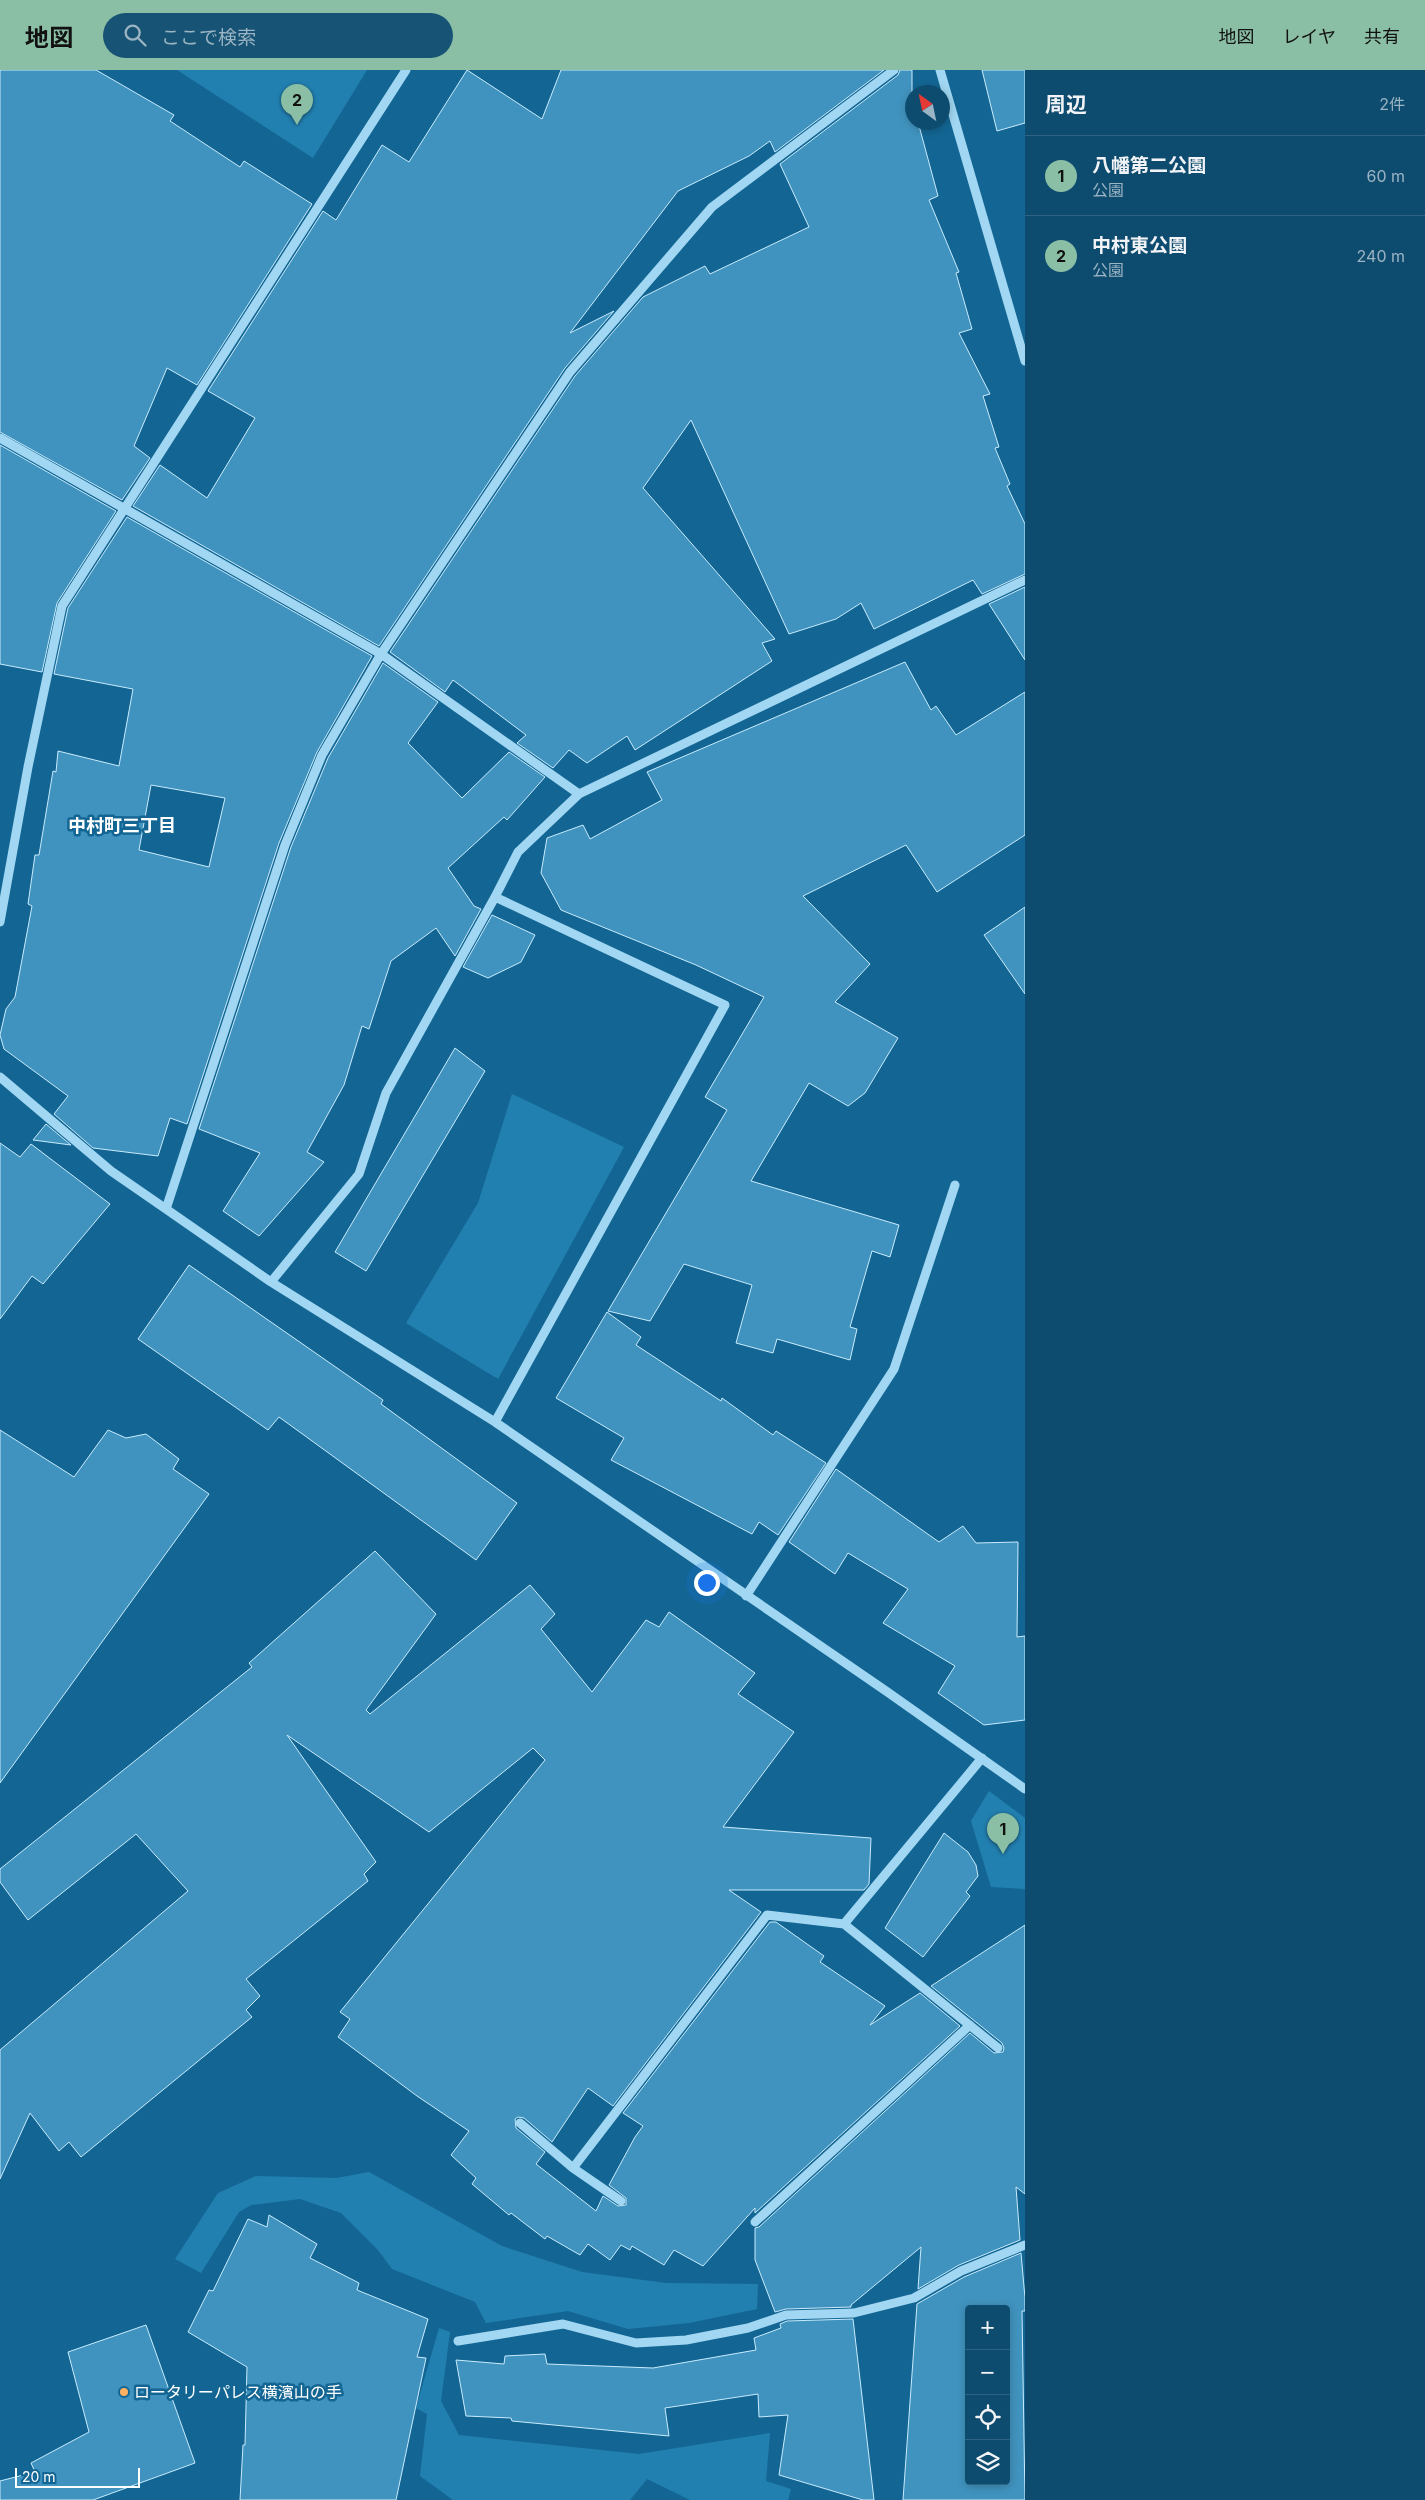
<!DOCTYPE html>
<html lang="ja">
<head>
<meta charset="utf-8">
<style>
  :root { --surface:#0e4c6f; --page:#175374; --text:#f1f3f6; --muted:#9bb4c3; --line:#2e6382; --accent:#8abfa5 }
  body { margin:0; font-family:Inter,"Noto Sans JP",sans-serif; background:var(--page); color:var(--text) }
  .controls { position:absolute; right:15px; bottom:15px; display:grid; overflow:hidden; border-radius:5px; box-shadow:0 2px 8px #0003 }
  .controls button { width:45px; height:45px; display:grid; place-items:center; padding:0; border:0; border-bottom:1px solid var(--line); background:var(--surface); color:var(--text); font:25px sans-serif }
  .compass { position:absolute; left:905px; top:15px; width:45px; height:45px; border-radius:50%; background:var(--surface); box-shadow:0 2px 8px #0003; rotate:327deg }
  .scale { position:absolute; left:15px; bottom:12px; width:125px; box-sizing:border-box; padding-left:5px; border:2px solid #fff; border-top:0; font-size:14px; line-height:18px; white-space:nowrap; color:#fff; -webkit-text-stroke:4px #136694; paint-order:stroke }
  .you { position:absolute; left:706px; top:1512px; width:18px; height:18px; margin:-12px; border:4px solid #fff; border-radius:50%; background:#1a73e8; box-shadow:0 0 0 8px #1a73e833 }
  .badge { display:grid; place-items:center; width:32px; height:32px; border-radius:50%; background:var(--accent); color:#111; font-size:16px; font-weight:700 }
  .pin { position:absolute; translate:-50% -41px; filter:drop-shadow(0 1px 2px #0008) }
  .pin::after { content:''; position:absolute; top:26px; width:18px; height:15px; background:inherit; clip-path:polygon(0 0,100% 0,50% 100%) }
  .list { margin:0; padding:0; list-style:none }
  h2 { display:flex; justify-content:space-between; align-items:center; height:65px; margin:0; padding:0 20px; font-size:21px }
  h2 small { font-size:16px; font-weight:400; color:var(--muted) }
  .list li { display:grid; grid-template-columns:32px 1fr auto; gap:15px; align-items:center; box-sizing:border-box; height:80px; padding:0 20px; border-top:1px solid var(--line) }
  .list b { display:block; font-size:19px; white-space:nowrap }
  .list p { margin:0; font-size:16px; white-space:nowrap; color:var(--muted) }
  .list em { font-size:16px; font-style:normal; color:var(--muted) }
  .icon { flex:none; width:28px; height:28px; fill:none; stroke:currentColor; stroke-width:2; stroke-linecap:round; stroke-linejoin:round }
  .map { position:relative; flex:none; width:1025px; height:2430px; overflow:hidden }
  header { display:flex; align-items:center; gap:30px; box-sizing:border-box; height:70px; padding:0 25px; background:var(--accent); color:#111 }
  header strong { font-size:24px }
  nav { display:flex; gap:28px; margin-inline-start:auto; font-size:18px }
  .search { width:350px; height:45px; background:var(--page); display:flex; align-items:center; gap:12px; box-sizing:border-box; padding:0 18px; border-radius:28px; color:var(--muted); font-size:19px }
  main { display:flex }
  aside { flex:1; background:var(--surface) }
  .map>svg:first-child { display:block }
</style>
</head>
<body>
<header>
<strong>地図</strong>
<div class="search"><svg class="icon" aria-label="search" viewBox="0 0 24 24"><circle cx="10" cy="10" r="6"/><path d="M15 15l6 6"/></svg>ここで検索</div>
<nav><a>地図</a><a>レイヤ</a><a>共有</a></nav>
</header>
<main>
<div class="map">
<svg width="1025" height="2430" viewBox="0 0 1025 2430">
  <rect width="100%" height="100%" fill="#136694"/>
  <path fill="#2280b1" d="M177 0H367L313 88Z
    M512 1024 624 1077 498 1309 406 1253 478 1133Z
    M989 1721 1025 1748V1819L991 1817 971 1751Z
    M369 2102 502 2176 582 2202 666 2213 758 2214 757 2239 689 2253 628 2259 568 2241 486 2253 475 2232 392 2199 378 2180 341 2143 300 2129 251 2135 239 2142 201 2203 175 2189 218 2123 256 2106 336 2108Z
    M439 2258 450 2262 441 2331 459 2365 639 2384 770 2363 766 2411 791 2419 788 2430H690L647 2409 630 2430H453L420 2406 427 2344 416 2338Z"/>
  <path fill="#4093be" stroke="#c9ebfd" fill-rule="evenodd" d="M0 0H96L174 45 170 51 240 97 244 91 312 134 197 315 167 298 134 376 150 388 122 430 0 362Z
    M467 0 542 49 561 0H884L775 82 770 71 749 86 678 121 570 263 614 241 565 298 379 576 133 436 160 395 207 428 255 348 208 321 323 141 336 150 382 75 409 92Z
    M900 0H912V52H918L938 126 929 130 959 202 956 203 972 259 959 263 990 324 983 326 999 377 995 378 1010 414 1007 416 1025 454V504L982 524 973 510 874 559 861 533 836 549 789 564 691 350 643 418 775 569 762 573 772 591 635 680 627 666 587 693 569 680 553 698 517 673 526 665 453 610 445 622 390 582 575 306 643 227 705 196 710 204 809 157 780 94 898 5Z
    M982 0H1025V53L997 61Z
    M0 375 116 441 57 533 42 602 0 594Z
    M127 447 372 586 317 682 279 773 187 1054 170 1048 158 1086 93 1078 54 1044 68 1026 4 979 0 965 6 939 15 927 32 836 28 834 35 785H39L53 701 56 702 58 681 119 696 133 619 54 604 68 538ZM151 715 225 728 209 797 139 780Z
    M1025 517V590L989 534Z
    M905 592 931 640 936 636 956 665 1025 622V765L937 822 906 775 803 826 870 894 835 932 898 968 865 1023 848 1036 809 1013 751 1111 899 1155 890 1187 872 1181 850 1257 857 1259 850 1290 777 1269 773 1283 736 1273 752 1215 684 1194 650 1251 608 1241 727 1040 705 1027 764 927 696 895 561 840 541 803 547 768 583 755 590 769 662 730 647 702Z
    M383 593 438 632 408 673 462 728 509 682 545 707 507 750 504 747 448 798 474 836 481 839 455 886 436 858 391 891 369 959 362 956 344 1015 307 1082 324 1092 259 1166 223 1141 260 1083 199 1059 291 777 328 688Z
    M1025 837V924L984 865Z
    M492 845 535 865 521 892 488 908 463 897Z
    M455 978 485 1001 366 1201 335 1182Z
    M46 1054 71 1075 33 1070Z
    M0 1073 20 1087 31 1074 110 1134 43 1214 32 1206 0 1249Z
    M189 1195 383 1330 381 1334 517 1433 476 1490 279 1347 268 1360 138 1269Z
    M607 1242 641 1267 636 1275 721 1331 722 1328 773 1365 776 1361 826 1393 778 1465 759 1452 752 1464 611 1390 624 1368 556 1328Z
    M0 1360 74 1407 108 1360 126 1368 146 1364 179 1389 173 1399 209 1424 0 1713Z
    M836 1399 939 1472 963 1456 976 1473 1018 1472 1017 1567 1025 1566V1650L984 1655 938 1623 955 1596 883 1553 908 1519 848 1483 835 1504 789 1472Z
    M375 1481 436 1544 366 1640 370 1644 530 1515 555 1544 541 1559 592 1622 646 1550 659 1557 669 1542 755 1603 738 1624 794 1662 723 1757 871 1768 869 1814 864 1820H729L761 1842 613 2036 588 2018 552 2072 524 2048 518 2047 515 2049 516 2058 545 2082 536 2094 596 2141 603 2126 618 2136 626 2135V2128L609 2115 635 2067 643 2056 623 2043 770 1852H776L824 1886 820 1892 885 1936 870 1955 920 1923 960 1956 755 2143V2138L703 2196 674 2180 664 2195 632 2176 630 2180 621 2175 610 2190 588 2174 580 2185 547 2166 545 2169 511 2143 509 2145 472 2114 476 2108 451 2085 469 2061 417 2026 338 1967 350 1949 340 1942 545 1690 533 1678 429 1762 287 1665 376 1792 364 1804 368 1811 246 1909 260 1926 246 1940 252 1947 81 2087 69 2072 59 2081 30 2043 0 2109V1980L188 1821 136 1764 28 1850 0 1812V1799L252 1597 249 1593Z
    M944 1763 968 1782 976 1795 978 1806 966 1822 970 1826 923 1887 885 1858Z
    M1025 1855V2124L1016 2117 1020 2170 959 2195 918 2219 921 2177 851 2235V2237L786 2239 775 2242 755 2190V2158L759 2157 970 1963 994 1983 1003 1982 1004 1978 1002 1973 931 1916Z
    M269 2145 317 2174 310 2188 359 2213 357 2220 428 2249 417 2287 426 2288 396 2430H240L243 2375H245L247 2297 188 2262 209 2220 213 2221 248 2149 267 2157Z
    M1021 2183 1025 2228V2241H1022L1025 2430H903L917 2234 964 2207ZM969 2239H1006V2411H969Z
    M853 2249 874 2430H863L779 2405 788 2345 759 2347 758 2324 665 2338 669 2366 512 2351 511 2348 466 2346 456 2290 504 2294 505 2286 545 2284 547 2294 653 2298 756 2280 754 2268 781 2258 780 2254 787 2251Z
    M146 2255 195 2393 93 2430H0V2411L35 2402 31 2393 89 2362 68 2282Z"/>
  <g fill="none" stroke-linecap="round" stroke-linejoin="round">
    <path stroke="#a1d7f2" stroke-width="9" d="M940 0 1025 291
      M0 368 381 584 579 724
      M0 852 28 697 62 536 406 0
      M0 1007 111 1101 166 1139 271 1212 495 1352 886 1621 1025 1719
      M166 1139 285 775 322 685 381 584 570 302 712 137 894 0
      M271 1212 359 1104 386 1023 495 827 518 782 579 724 1025 510
      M495 1352 725 935 495 827
      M746 1526 894 1299 955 1115
      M844 1854 982 1688
      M520 2053 573 2098 621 2131
      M573 2098 767 1845 844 1854 998 1978
      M755 2152 970 1955
      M458 2271 563 2254 636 2273 686 2270 748 2258 786 2245 854 2243 914 2228 961 2201 1025 2175"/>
  </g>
  <circle fill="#ffb163" stroke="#136694" stroke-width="2" cx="124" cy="2322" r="5"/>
  <g text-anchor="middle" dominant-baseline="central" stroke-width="5" stroke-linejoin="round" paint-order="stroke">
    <g font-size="16" fill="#fff" stroke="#136694" text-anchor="start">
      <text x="134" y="2322">ロータリーパレス横濱山の手</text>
    </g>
    <g font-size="18" font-weight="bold" fill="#fff" stroke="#136694">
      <text x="122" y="755">中村町三丁目</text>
    </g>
  </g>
</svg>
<div class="controls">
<button>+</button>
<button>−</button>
<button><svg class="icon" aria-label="locate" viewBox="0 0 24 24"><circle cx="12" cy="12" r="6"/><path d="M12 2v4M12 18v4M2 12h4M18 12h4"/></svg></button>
<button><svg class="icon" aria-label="layers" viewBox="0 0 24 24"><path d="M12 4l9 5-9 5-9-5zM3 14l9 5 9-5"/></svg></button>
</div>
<svg class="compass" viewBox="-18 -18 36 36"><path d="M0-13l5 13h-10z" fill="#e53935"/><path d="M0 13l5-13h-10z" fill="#9bb4c3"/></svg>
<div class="scale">20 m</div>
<div class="you"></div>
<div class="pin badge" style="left:1003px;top:1784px">1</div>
<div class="pin badge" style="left:297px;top:55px">2</div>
</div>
<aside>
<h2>周辺<small>2件</small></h2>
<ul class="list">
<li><span class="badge">1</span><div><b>八幡第二公園</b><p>公園</p></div><em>60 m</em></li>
<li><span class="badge">2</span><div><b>中村東公園</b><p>公園</p></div><em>240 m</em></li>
</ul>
</aside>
</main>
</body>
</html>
